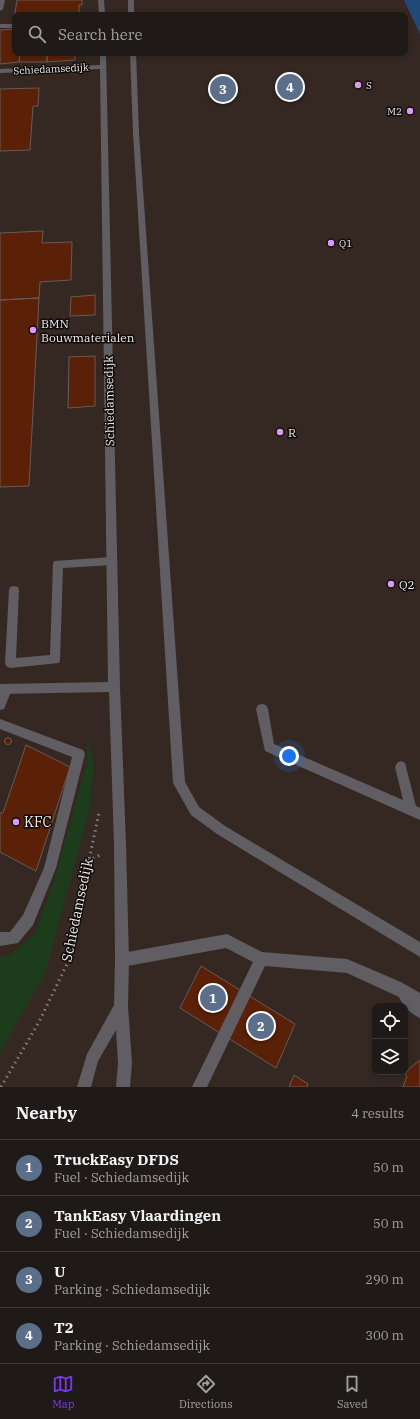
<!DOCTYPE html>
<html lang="en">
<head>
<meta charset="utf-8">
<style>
  :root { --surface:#1f1a17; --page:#272320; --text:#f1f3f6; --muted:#a1a1a1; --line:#3c3836; --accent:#7c3aed }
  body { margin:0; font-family:"IBM Plex Serif",serif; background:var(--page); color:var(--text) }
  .controls { position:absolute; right:12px; bottom:12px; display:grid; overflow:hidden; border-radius:8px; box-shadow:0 2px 6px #0003 }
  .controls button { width:36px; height:36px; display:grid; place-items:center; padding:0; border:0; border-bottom:1px solid var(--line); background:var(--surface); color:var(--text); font:20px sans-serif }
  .you { position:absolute; left:289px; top:756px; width:14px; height:14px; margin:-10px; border:3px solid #fff; border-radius:50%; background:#1a73e8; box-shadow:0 0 0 6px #1a73e833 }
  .badge { display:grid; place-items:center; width:26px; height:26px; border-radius:50%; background:var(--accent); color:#fff; font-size:13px; font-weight:700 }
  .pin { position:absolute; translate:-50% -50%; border:2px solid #fff; box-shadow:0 1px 4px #0006 }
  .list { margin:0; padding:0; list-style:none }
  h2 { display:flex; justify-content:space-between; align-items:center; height:52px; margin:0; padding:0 16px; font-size:17px }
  h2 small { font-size:13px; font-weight:400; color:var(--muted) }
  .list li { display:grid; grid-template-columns:26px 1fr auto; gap:12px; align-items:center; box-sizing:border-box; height:56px; padding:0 16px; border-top:1px solid var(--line) }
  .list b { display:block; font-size:15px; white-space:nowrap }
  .list p { margin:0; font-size:13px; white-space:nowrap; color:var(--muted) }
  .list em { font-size:13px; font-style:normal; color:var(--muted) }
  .icon { flex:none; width:22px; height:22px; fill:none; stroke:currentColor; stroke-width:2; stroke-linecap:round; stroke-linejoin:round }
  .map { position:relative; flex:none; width:420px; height:1087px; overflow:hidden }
  .search { position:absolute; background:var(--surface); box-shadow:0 2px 6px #0003; left:12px; right:12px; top:12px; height:44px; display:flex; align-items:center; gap:10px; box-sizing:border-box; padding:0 14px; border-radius:8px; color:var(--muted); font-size:15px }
  .sheet { height:276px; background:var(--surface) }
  nav { display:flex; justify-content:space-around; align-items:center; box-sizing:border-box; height:56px; border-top:1px solid var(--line); background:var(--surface); font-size:11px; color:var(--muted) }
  nav a { display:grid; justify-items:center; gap:2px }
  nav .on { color:var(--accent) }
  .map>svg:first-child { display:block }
</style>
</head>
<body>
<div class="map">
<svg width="420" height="1087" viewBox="0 0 420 1087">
  <rect width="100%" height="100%" fill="#29221f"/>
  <path fill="#352822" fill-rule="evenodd" d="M0 0H420V1087H0ZM15 15H405V53H15ZM375 1006H405V1072H375Z"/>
  <path fill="#1c3c1c" d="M87 736 94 761 90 808 46 971 0 1053V956H9L35 933 52 887 87 763Z"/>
  <path fill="#224a79" d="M404 0H420V34Z"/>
  <path fill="#5a2108" stroke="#655c58" d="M17 0H82V5H79V15H15L14 19Z
    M15 29V53H20L19 62 0 64V30Z
    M20 53H47V62H19Z
    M47 53H75V60L47 62Z
    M39 88 38 106H33L30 150 0 151V89Z
    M43 231 42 243 72 242 71 280 40 282 39 298 0 300V233Z
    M95 295V315L70 316 71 297Z
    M39 298 29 486 0 487V300Z
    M95 356V406L68 408 69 357Z
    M4.5 741a3.5 3.5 0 1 1 7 0a3.5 3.5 0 1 1-7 0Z
    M26 745 70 767 36 871 0 852V813H3Z
    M201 966 295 1024 276 1068 180 1008Z
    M420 1060V1087H403L407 1076 405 1074 410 1068Z
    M294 1075 308 1084 307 1087H289Z"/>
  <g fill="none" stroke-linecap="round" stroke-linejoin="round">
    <path stroke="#86807d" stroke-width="3" stroke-dasharray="1.5 4" stroke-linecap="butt" d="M88 861 102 854
      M1 1087 39 1022 67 964 99 813"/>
    <path fill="#605e62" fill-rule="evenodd" d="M128 0H134V15H128Z
      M130 53H136L139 133 185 782 199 807 225 826 420 942V957L217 834 191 815 173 783 133 133Z
      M112 557 116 558 117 561 116 564 112 565 63 568 60 660 59 663 10 668 6 666 5 663 9 590 10 587 14 586 18 587 19 590 16 658 50 655 53 564 54 561Z
      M6 684 10 685 12 689 4 709 0 710V690L2 685Z
      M262 704 266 705 268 709 274 744 403 800 395 767 397 763 401 761 405 763 416 806 420 808V820L265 751 256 709 258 705Z
      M0 719 83 750 85 754 56 868 33 925 18 943 0 946V932H10L23 915 44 868 72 757 0 729Z
      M227 934 262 952 347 959 401 982 420 993V1018C412 1015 402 1005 399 997L347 973 265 966 207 1087H192L253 962 226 948 122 967 117 965 115 960 117 955 122 953Z"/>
    <path fill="#605e62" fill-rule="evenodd" d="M0 0H5L3 9 0 11Z
      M98 0H104L105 15H99Z
      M0 24H15V28H0Z
      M100 53H106L120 687 126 844 129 960 128 1006 132 1063 130 1087H116L118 1063 116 1030 98 1061 91 1087H77L87 1054 114 1005 115 960 114 844 109 692 0 694V684L108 682 100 69 0 73V69L100 65Z"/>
  </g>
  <g fill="#da9af6" stroke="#0f0c0b" stroke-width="1.5">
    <circle cx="358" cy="85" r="4"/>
    <circle cx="410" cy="111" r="4"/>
    <circle cx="331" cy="243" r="4"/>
    <circle cx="33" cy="330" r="4"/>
    <circle cx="280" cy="432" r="4"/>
    <circle cx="391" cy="584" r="4"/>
    <circle cx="16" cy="822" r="4"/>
  </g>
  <g text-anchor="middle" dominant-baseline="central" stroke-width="3" stroke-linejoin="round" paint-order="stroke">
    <g font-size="10" fill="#f0eae8" stroke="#0f0c0b">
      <text transform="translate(51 69) rotate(-3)">Schiedamsedijk</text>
    </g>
    <g font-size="10" fill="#f0eae8" stroke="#0f0c0b" text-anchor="start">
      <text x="366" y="85">S</text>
      <text x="402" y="111" text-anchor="end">M2</text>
      <text x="339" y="243">Q1</text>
    </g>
    <g font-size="12" fill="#f0eae8" stroke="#0f0c0b" text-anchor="start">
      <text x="41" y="323">BMN<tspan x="41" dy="14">Bouwmaterialen</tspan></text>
      <text x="288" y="432">R</text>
      <text x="399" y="584">Q2</text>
    </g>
    <g font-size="12" fill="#f0eae8" stroke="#0f0c0b">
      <text transform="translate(109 401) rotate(-91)">Schiedamsedijk</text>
    </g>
    <g font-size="14" fill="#f0eae8" stroke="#0f0c0b" text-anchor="start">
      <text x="24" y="822">KFC</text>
    </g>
    <g font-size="14" fill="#f0eae8" stroke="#0f0c0b">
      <text transform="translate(77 910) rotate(-78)">Schiedamsedijk</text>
    </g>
  </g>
</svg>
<div class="controls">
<button><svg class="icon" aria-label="locate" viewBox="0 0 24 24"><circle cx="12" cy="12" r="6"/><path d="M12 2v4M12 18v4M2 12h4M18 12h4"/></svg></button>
<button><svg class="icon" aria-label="layers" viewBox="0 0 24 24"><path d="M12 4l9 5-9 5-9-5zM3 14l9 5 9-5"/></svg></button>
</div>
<div class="you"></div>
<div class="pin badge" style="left:213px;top:998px;background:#5c6f8a">1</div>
<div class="pin badge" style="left:261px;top:1026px;background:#5c6f8a">2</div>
<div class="pin badge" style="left:223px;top:89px;background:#5c6f8a">3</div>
<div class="pin badge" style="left:290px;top:87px;background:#5c6f8a">4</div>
<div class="search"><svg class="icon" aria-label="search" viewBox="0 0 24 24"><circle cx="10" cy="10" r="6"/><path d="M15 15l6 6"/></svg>Search here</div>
</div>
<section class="sheet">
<h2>Nearby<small>4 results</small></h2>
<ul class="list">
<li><span class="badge" style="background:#5c6f8a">1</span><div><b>TruckEasy DFDS</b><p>Fuel · Schiedamsedijk</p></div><em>50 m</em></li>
<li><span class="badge" style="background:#5c6f8a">2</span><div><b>TankEasy Vlaardingen</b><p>Fuel · Schiedamsedijk</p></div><em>50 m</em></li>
<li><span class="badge" style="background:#5c6f8a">3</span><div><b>U</b><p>Parking · Schiedamsedijk</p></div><em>290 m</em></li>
<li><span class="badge" style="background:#5c6f8a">4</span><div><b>T2</b><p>Parking · Schiedamsedijk</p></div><em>300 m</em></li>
</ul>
</section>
<nav>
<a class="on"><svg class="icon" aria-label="map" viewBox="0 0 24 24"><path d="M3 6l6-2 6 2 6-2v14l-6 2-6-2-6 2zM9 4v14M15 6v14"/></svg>Map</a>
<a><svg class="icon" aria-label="directions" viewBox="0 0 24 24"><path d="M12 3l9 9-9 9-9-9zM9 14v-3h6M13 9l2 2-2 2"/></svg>Directions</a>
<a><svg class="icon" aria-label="saved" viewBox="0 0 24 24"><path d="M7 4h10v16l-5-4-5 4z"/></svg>Saved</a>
</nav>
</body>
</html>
